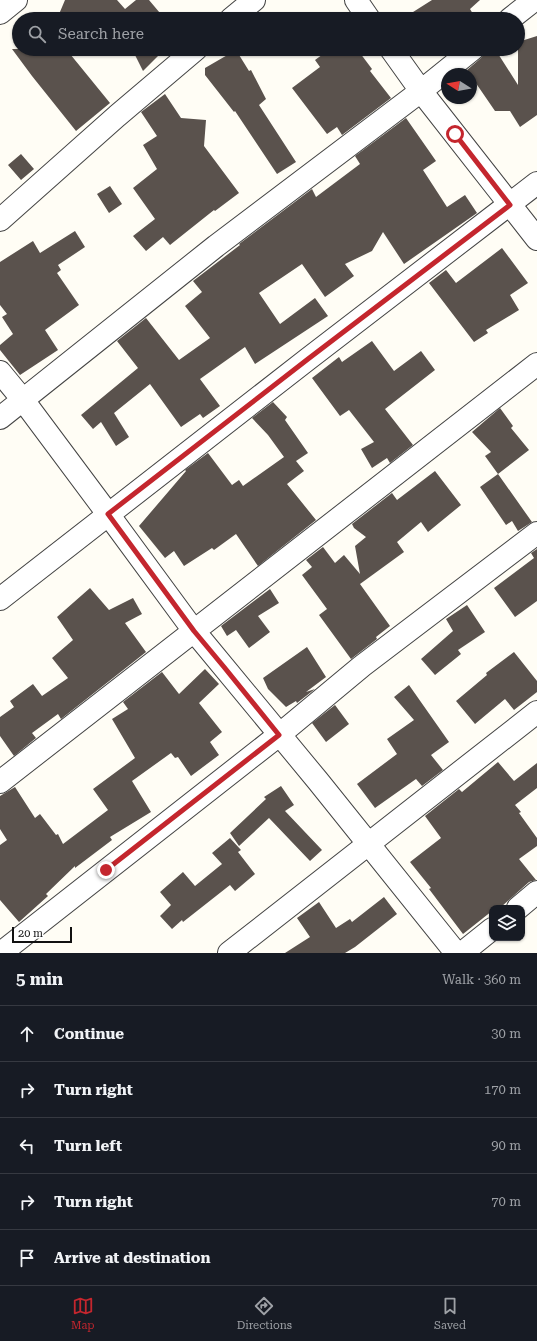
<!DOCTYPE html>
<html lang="en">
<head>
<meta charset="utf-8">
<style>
  :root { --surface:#171b24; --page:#20242c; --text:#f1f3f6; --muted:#9ea1a6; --line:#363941; --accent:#c4262e }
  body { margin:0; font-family:"Roboto Serif",serif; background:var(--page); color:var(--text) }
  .controls { position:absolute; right:12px; bottom:12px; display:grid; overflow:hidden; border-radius:8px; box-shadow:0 1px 3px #0004 }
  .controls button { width:36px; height:36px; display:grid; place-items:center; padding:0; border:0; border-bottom:1px solid var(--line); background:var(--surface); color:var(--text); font:20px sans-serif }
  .compass { position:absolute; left:441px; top:68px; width:36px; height:36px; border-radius:50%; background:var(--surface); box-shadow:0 1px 3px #0004; rotate:281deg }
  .scale { position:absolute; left:12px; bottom:10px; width:60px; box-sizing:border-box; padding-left:4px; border:2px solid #111; border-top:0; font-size:11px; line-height:14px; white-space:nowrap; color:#111; -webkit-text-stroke:3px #fff; paint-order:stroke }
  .stop { position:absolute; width:12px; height:12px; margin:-9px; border:3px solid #c4262e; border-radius:50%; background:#fff }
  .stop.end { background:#c4262e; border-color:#fff; box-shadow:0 1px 4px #0008 }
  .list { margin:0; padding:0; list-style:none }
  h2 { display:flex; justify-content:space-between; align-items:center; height:52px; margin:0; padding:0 16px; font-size:17px }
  h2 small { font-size:13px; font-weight:400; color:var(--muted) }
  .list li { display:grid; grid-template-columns:26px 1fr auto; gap:12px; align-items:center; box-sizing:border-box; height:56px; padding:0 16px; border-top:1px solid var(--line) }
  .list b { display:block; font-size:15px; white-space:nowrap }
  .list em { font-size:13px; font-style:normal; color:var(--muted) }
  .icon { flex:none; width:22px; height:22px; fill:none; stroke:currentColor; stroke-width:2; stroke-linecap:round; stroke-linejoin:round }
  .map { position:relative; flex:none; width:537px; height:953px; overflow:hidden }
  .search { position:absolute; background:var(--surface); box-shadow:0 1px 3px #0004; left:12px; right:12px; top:12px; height:44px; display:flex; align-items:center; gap:10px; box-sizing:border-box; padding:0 14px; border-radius:22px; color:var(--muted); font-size:15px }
  .sheet { height:332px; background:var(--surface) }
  nav { display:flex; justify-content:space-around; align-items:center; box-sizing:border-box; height:56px; border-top:1px solid var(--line); background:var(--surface); font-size:11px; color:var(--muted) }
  nav a { display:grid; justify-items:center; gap:2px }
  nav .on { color:var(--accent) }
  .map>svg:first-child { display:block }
</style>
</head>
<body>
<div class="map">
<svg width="537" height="953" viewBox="0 0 537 953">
  <rect width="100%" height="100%" fill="#fffdf5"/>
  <path fill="#5a524d" d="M65 0H117L125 9 136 0H149L165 19H57Z
    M432 0H480L470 9 476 19H402Z
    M537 36V115L520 127 510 111H495L471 76V74L467 70 481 58 484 54 485 49H495L518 85V42Z
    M12 49H66L110 103 76 131 32 76Z
    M132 49H165L143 71Z
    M330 49H357L372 69 370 71 391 98 342 135 337 127 327 134 292 88 320 67 315 60Z
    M236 50 249 71 251 70 266 99 259 105 296 162 277 174 235 111 234 112 205 75V68Z
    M165 94 181 118 206 120 204 146 239 193 215 211 214 210 170 245 163 237 146 251 133 236 155 219 133 188 157 169 143 145 157 136 141 112Z
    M406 118 436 161 423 170 447 207 465 195 477 213 404 264 383 232 372 251 345 264 354 276 325 297 302 264 259 293 280 324 315 298 328 316 255 364 245 347 200 379 220 406 203 418 200 414 181 427 150 384 114 413 129 437 116 446 101 422 93 429 81 415 138 368 117 341 146 318 179 360 210 338 185 306 202 292 193 281 240 245 239 244 312 189 316 197 360 164 355 156Z
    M21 154 34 169 21 180 8 165Z
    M110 186 122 204 109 213 97 194Z
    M75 231 85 247 58 265 61 270 57 273 79 305 45 330 58 350 20 375 0 350V345L13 334 2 317 7 314 0 305V262L33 241 40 253Z
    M502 248 528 283 510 295 519 310 486 330 488 333 474 342 429 283 446 270 456 283Z
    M372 341 394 371 421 351 435 370 385 409 413 445 390 463 387 458 372 468 361 449 374 442 349 410 340 416 312 378 339 357 342 362Z
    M273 402 287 417 285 420 308 453 296 461 304 471 287 484 316 520 258 566 236 534 214 550 212 548 184 566 174 551 165 558 139 526 186 471 185 470 208 453 232 485 239 480 243 486 284 457 268 435 252 418Z
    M500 408 513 426 511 428 529 450 498 474 485 456 491 452 472 432Z
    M435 471 461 505 428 532 421 522 397 542 404 552 360 584 390 626 376 637 377 639 351 659 319 615 327 609 302 575 312 567 306 560 323 547 335 563 344 555 360 574 355 546 366 537 354 528 352 524 392 493 397 500Z
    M498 474 532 522 518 531 512 521 506 525 480 487Z
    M537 549V601L515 617 494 588 534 558 531 553Z
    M90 588 109 610 133 598 142 614 125 623 146 652 61 719 58 714 32 733 36 738 14 756 0 736V717L14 707 10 701 33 684 42 696 68 678 52 658 73 640 57 617Z
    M270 589 279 603 258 616 270 632 249 648 236 630 227 636 221 626Z
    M467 605 485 632 458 650 461 654 435 675 421 659 453 631 446 619Z
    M307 647 326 677 306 692 315 689 297 703 296 701 286 707 268 689 263 678Z
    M514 652 537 681V692L514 710 505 699 475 724 456 701 487 675 486 673Z
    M205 669 219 684 199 703 222 732 210 742 219 755 191 776 178 757 175 758 171 753 132 781 151 812 110 837 112 840 75 868V866L46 894 48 896 19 922 0 900V845L7 840 0 829V796L15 787 35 818 40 814 56 835 58 834 63 844 108 810 93 789 135 758 112 719 128 709 123 702 162 672 179 694Z
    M409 685 449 742 431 755 443 770 422 786 416 779 375 808 357 784 397 754 387 739 414 720 394 697Z
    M335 705 349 724 326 742 312 723Z
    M498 762 514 781 537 763V788L515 805 521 812 519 813 537 838V846L519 859 536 880 529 882 501 907 500 905 496 908H492V911L463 934 429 889 431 888 410 862 441 838 425 816 459 789 462 792Z
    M281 786 294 805 285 811 322 850 310 861 269 818 239 846 230 833 266 799 264 797Z
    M230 838 241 850 238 852 255 874 235 891 230 885 183 922 182 920 172 929 160 916 171 905 160 892 183 872 195 886 222 864 212 853Z
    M384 897 397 914 355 947 345 953H285L310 937 297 918 319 902 336 928 350 919 352 922Z"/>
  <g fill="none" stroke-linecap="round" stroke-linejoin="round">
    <g stroke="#444" stroke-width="24">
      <path id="street" d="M356 0 369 19
        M0 13 16 0
        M231 19 254 0
        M510 19 534 0
        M391 49 421 91 537 239
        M0 220 117 116 196 49
        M0 372 23 400 108 514 194 631 318 781 456 953
        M0 418 216 246 421 91 473 49
        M0 599 308 359 537 183
        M0 782 537 364
        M518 908 537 892
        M1 953 279 735 362 666 537 533
        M229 953 537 712
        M462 953 492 929"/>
    </g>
    <use href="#street" stroke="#fff" stroke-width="22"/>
  </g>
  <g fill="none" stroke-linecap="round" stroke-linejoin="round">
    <path stroke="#c4262e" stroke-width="5" d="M106 870 279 735 224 667 194 631 108 514 308 359 510 205 455 134"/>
  </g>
</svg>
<div class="controls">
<button><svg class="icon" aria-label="layers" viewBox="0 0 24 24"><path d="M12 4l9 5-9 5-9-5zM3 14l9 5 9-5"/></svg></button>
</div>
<svg class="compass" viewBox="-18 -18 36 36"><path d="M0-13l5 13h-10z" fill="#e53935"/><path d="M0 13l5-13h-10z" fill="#9ea1a6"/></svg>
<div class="scale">20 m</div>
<div class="stop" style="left:455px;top:134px"></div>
<div class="stop end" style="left:106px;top:870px"></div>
<div class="search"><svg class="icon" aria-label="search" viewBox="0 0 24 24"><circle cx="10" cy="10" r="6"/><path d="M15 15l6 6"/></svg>Search here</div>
</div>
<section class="sheet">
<h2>5 min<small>Walk · 360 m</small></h2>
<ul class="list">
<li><svg class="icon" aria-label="ahead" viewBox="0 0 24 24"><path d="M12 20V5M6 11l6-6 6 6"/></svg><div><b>Continue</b></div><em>30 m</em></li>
<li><svg class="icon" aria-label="right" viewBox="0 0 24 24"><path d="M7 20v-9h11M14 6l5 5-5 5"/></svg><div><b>Turn right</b></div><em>170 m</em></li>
<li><svg class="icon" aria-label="left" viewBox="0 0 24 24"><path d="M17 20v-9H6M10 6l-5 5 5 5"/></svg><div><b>Turn left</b></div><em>90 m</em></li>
<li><svg class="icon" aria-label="right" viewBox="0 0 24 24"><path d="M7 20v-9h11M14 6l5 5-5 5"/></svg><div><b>Turn right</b></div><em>70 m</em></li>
<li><svg class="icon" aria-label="arrive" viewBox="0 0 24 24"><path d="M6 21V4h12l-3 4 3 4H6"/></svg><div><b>Arrive at destination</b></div></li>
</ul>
</section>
<nav>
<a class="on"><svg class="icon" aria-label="map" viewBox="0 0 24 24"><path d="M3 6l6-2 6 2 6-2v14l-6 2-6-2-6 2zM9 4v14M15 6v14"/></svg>Map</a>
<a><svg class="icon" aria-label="directions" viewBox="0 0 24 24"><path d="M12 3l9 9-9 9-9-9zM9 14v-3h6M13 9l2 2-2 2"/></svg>Directions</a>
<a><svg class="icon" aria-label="saved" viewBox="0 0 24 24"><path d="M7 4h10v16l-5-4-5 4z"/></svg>Saved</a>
</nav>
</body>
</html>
